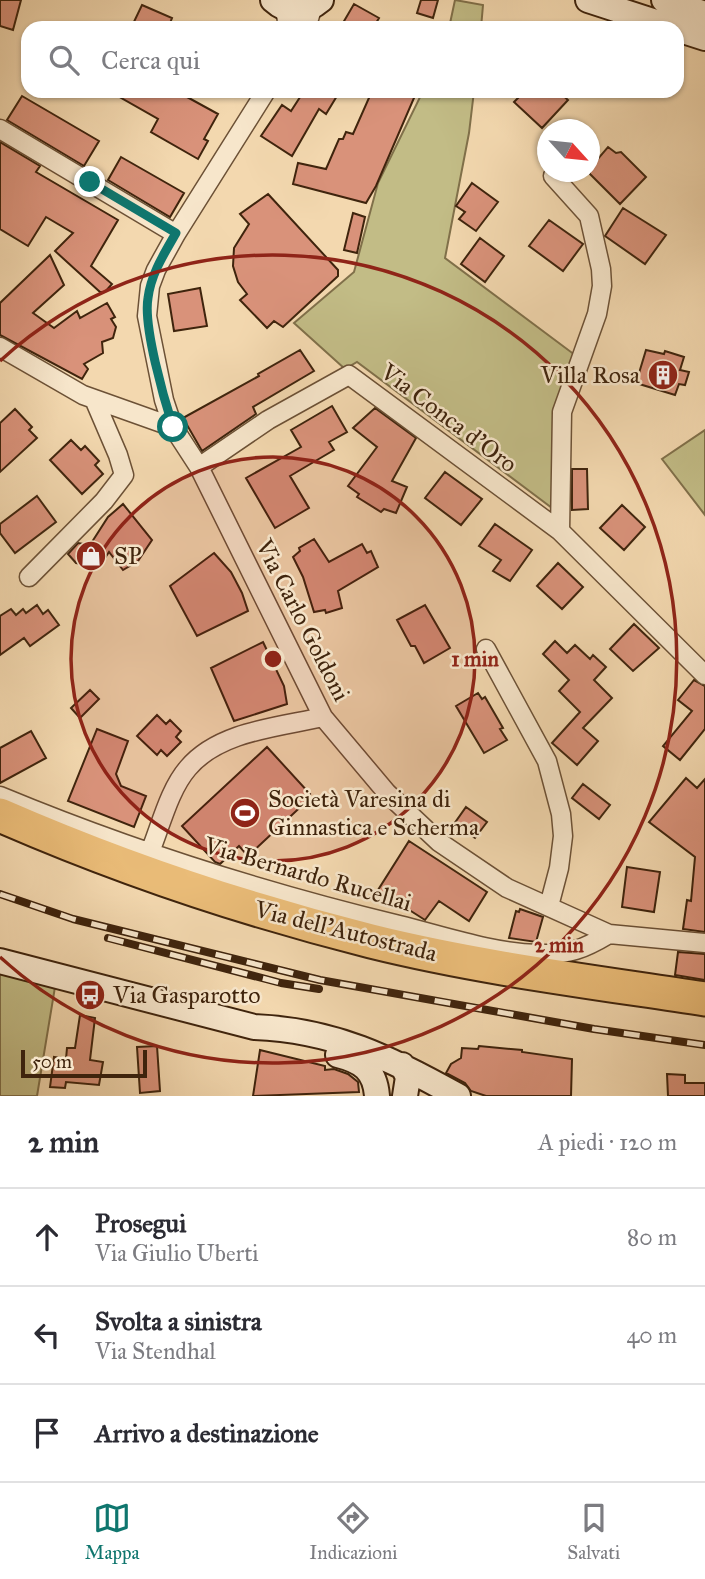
<!DOCTYPE html>
<html lang="it">
<head>
<meta charset="utf-8">
<style>
  :root { --surface:#fff; --page:#f7f7f7; --text:#2b2b33; --muted:#7c7c81; --line:#e1e1e2; --accent:#0f766e }
  body { margin:0; font-family:"IM FELL Great Primer",serif; background:var(--page); color:var(--text) }
  .compass { position:absolute; left:537px; top:119px; width:63px; height:63px; border-radius:50%; background:var(--surface); box-shadow:0 2px 5px #0004; rotate:117deg }
  .scale { position:absolute; left:21px; bottom:18px; width:126px; box-sizing:border-box; padding-left:7px; border:4px solid #3f240d; border-top:0; font-size:19px; line-height:24px; white-space:nowrap; color:#3f240d; -webkit-text-stroke:5px #f7e6cb; paint-order:stroke }
  .stop { position:absolute; width:21px; height:21px; margin:-16px; border:5px solid #0f766e; border-radius:50%; background:#fff }
  .stop.end { background:#0f766e; border-color:#fff; box-shadow:0 2px 7px #0008 }
  .list { margin:0; padding:0; list-style:none }
  h2 { display:flex; justify-content:space-between; align-items:center; height:91px; margin:0; padding:0 28px; font-size:30px }
  h2 small { font-size:23px; font-weight:400; color:var(--muted) }
  .list li { display:grid; grid-template-columns:46px 1fr auto; gap:21px; align-items:center; box-sizing:border-box; height:98px; padding:0 28px; border-top:2px solid var(--line) }
  .list b { display:block; font-size:26px; white-space:nowrap }
  .list p { margin:0; font-size:23px; white-space:nowrap; color:var(--muted) }
  .list em { font-size:23px; font-style:normal; color:var(--muted) }
  .icon { flex:none; width:38px; height:38px; fill:none; stroke:currentColor; stroke-width:2; stroke-linecap:round; stroke-linejoin:round }
  .map { position:relative; flex:none; width:705px; height:1096px; overflow:hidden }
  .search { position:absolute; background:var(--surface); box-shadow:0 2px 5px #0004; left:21px; right:21px; top:21px; height:77px; display:flex; align-items:center; gap:18px; box-sizing:border-box; padding:0 24px; border-radius:21px; color:var(--muted); font-size:26px }
  .sheet { height:385px; background:var(--surface) }
  nav { display:flex; justify-content:space-around; align-items:center; box-sizing:border-box; height:98px; border-top:2px solid var(--line); background:var(--surface); font-size:19px; color:var(--muted) }
  nav a { display:grid; justify-items:center; gap:4px }
  nav .on { color:var(--accent) }
  .map>svg:first-child { display:block }
</style>
</head>
<body>
<div class="map">
<svg width="705" height="1096" viewBox="0 0 705 1096">
  <rect width="100%" height="100%" fill="#f3d8af"/>
  <filter id="stains"><feTurbulence type="fractalNoise" baseFrequency=".00286" numOctaves="4"/><feColorMatrix values="0 0 0 0 .2 0 0 0 0 .09 0 0 0 0 .02 0 0 0 .5 -.17"/></filter>
  <radialGradient id="worn" r=".72"><stop offset=".6" stop-color="#630" stop-opacity="0"/><stop offset="1" stop-color="#630" stop-opacity=".3"/></radialGradient>
  <path fill="#c2bc86" stroke="#80704a" stroke-width="2" d="M455 0 483 5 481 28H449Z
    M423 91H474L469 133 445 258 575 355 553 415 552 508 357 362 345 369 294 323 354 272 378 183Z
    M705 430V515L662 459Z
    M0 968 56 981 37 1096H0Z"/>
  <path fill="#d9927a" stroke="#3f240d" stroke-width="2" d="M0 0H21L13 30 0 26Z
    M421 0H438L433 18 417 13Z
    M354 4 379 18 373 28H340Z
    M142 5 172 18 168 28H131Z
    M109 91H190L187 97 218 114 204 139 208 141 198 159 151 132 158 119Z
    M304 91H340L326 114 319 109 292 156 261 136 282 105 291 111Z
    M372 91H417L376 186 366 203 293 184 298 163 326 169 339 139H343L346 132 353 134Z
    M525 91H558L568 100 542 128 514 102Z
    M22 96 99 141 84 166 7 120Z
    M0 142 40 166 36 172 118 220 91 266 112 284 105 292H100L55 251 73 233 46 217 28 246 0 229Z
    M608 147 616 153 621 152 646 177 620 204 590 174V168Z
    M121 157 184 193 170 217 108 180Z
    M472 183 498 202 476 231 459 219 465 212 456 206Z
    M268 194 338 270V276L283 327 274 321 267 328 240 300 247 294 238 282 233 266 234 248 249 224 240 214Z
    M623 208 666 235 645 264 605 236Z
    M353 213 365 217 357 253 344 250Z
    M549 220 583 244 563 271 529 246Z
    M480 238 504 256 485 282 461 264Z
    M50 255 64 285 33 313 54 328 77 311 80 318 107 303 115 317 111 319 116 327 113 338 102 342 103 353 84 364 88 369 82 379 0 335V303Z
    M200 288 207 326 174 331 168 294Z
    M300 350 314 371 253 407 256 414 202 451 183 418 259 376 258 374Z
    M646 350 664 354 665 351 684 357 680 370 689 372 685 385 679 384 675 395 636 383Z
    M332 406 347 432 329 442 334 450 290 476 309 508 275 528 246 478 301 447 291 430Z
    M375 408 416 438 392 481 407 487 396 513 384 509 381 512 357 497 359 494 348 486 377 447 353 428Z
    M15 409 32 427 29 430 37 438 0 472V423Z
    M71 440 81 450 85 446 99 461 95 465 103 474 82 494 50 460Z
    M572 469H587L588 509 572 510Z
    M445 472 482 499 461 525 425 498Z
    M37 496 56 522 15 553 0 533V524Z
    M123 504 152 540 138 561 123 570 109 552 99 567 76 563 68 554 78 543 90 545 108 517Z
    M622 505 645 527 624 550 600 528Z
    M495 524 532 550 510 581 493 571 501 560 479 546Z
    M314 539 329 562 362 544 367 553 371 551 378 567 338 591 342 608 326 613 325 610 314 612 303 577 293 557 300 551 299 548Z
    M214 553 231 572 242 593 248 611 197 636 170 586Z
    M558 563 583 587 562 609 537 586Z
    M37 605 43 614 48 610 59 625 30 646 24 638 0 655V616L11 609 16 615 23 609 26 613Z
    M425 605 450 648 424 663 415 646H411L397 620Z
    M634 624 659 648 633 671 610 649Z
    M555 641 567 653 575 645 590 659 593 655 606 667 594 680 612 698 583 728 598 741 577 765 552 743 580 712 559 691 569 680 543 654Z
    M263 642 284 686 287 704 234 721 211 668Z
    M694 680 705 686V729L680 760 663 746 692 711 678 700Z
    M90 690 99 699 80 718 71 708Z
    M478 693 482 699 485 697 503 728 500 729 507 740 484 753 456 706Z
    M157 715 166 724 170 720 181 731 176 737 181 742 167 756 161 750 157 755 137 736Z
    M97 729 128 741 116 774 121 786 146 796 134 827 68 801Z
    M31 731 46 758 0 783V748Z
    M267 747 310 794 306 798 308 800 248 856 239 846 220 864 215 862 182 826Z
    M686 778 697 788 705 779V932L683 929 687 900 691 901 695 857 649 822Z
    M583 784 610 805 599 819 572 798Z
    M466 807 487 822 475 838 454 824Z
    M409 841 487 892 469 921 439 901 425 920 378 890Z
    M627 867 660 872 654 912 622 907Z
    M520 909 543 917 536 942 509 938 516 911 519 912Z
    M678 952 705 954V980L675 975Z
    M80 1015 95 1018 90 1060 103 1062 99 1085 66 1082 65 1088 50 1087 54 1057 66 1059 67 1048H75Z
    M157 1046 160 1091 140 1093 137 1047Z
    M479 1046 522 1050V1052L572 1059 571 1096H486L471 1091 465 1083 446 1073 451 1064 461 1058 462 1048 478 1049Z
    M260 1050 325 1066V1070L334 1069 348 1074 358 1082 359 1092 253 1096Z
    M667 1074 685 1075V1083H705V1096H668Z"/>
  <g fill="none" stroke-linecap="round" stroke-linejoin="round">
    <g stroke="#6c5136" stroke-width="21">
      <path id="street" d="M285 8 288 28
        M306 28 313 6
        M266 91 176 234 156 270 150 286 147 316 164 400 173 427 199 467 323 717 387 793 439 842 507 888 609 934 705 943
        M0 129 176 234
        M553 176 589 216 601 269 602 286 597 314 562 412 560 531
        M0 347 83 395 173 427
        M199 467 268 420 349 375 560 531 705 675
        M29 577 104 501 124 475 118 455 94 399
        M486 649 547 761 561 814 563 836 559 868 549 906
        M0 796C130 850 263 892 399 925 444 936 492 953 539 954 569 955 584 949 609 934
        M150 852C161 825 169 790 188 768 219 731 279 727 323 717"/>
    </g>
    <g stroke="#3f240d" stroke-width="28">
      <path id="secondary" d="M273 0C288 14 306 13 321 0
        M588 0 674 28
        M664 0 705 14
        M677 29 705 38
        M0 961 254 1027C334 1030 390 1058 458 1096
        M338 1055C362 1061 375 1070 377 1096
        M402 1065 408 1077 405 1096"/>
    </g>
    <g stroke="#3f240d" stroke-width="37">
      <path id="highway" d="M0 815C119 867 244 909 371 941 480 968 594 982 705 999"/>
    </g>
    <use href="#street" stroke="#f7e6cb" stroke-width="18"/>
    <use href="#secondary" stroke="#f7e6cb" stroke-width="24"/>
    <use href="#highway" stroke="#eabc78" stroke-width="33"/>
    <g stroke="#3f240d" stroke-width="8">
      <path id="rail" d="M0 894 73 919 320 980 594 1029 705 1045
        M108 938 281 983 319 989"/>
    </g>
    <use href="#rail" stroke="#f7e6cb" stroke-width="5" stroke-dasharray="16" stroke-linecap="butt"/>
  </g>
  <g fill="none" stroke-linecap="round" stroke-linejoin="round">
    <path stroke="#0f766e" stroke-width="9" d="M90 182 176 233C164 254 151 274 148 298 143 326 164 399 173 427"/>
  </g>
  <circle cx="273" cy="659" r="202" fill="#8f2418" fill-opacity=".12"/>
  <g fill="none" stroke="#8f2418" stroke-width="3.5">
    <circle cx="273" cy="659" r="202"/>
    <path d="M0 361A404 404 0 1 1 0 957"/>
  </g>
  <defs>
    <g id="building-disc" transform="scale(1.575)"><circle r="9.5" fill="#8f2418" stroke="#f7e6cb"/><path d="M-4-6H4V6H1V3H-1V6H-4ZM-2.5-4.3h1.7v1.8h-1.7ZM.8-4.3h1.7v1.8H.8ZM-2.5-1h1.7V.8h-1.7ZM.8-1h1.7V.8H.8Z" fill="#fff"/></g>
    <g id="shop-disc" transform="scale(1.575)"><circle r="9.5" fill="#8f2418" stroke="#f7e6cb"/><path d="M-5-2.5h2.3a2.7 3.5 0 0 1 5.4 0H5L5.5 6h-11ZM-1.5-2.5h3a1.5 2.3 0 0 0-3 0Z" fill="#fff"/></g>
    <g id="stadium-disc" transform="scale(1.575)"><circle r="9.5" fill="#8f2418" stroke="#f7e6cb"/><path d="M0-5a6.5 5 0 1 0 0 10a6.5 5 0 1 0 0-10ZM-3.5-1.8h7v3.6h-7Z" fill="#fff"/></g>
    <g id="bus-disc" transform="scale(1.575)"><circle r="9.5" fill="#8f2418" stroke="#f7e6cb"/><path d="M-5-6H5V4H4V6H2V4H-2V6H-4V4H-5ZM-3.5-4V0h7V-4ZM-3.5 1.2v1.5H-2V1.2ZM2 1.2v1.5H3.5V1.2Z" fill="#fff"/></g>
  </defs>
  <g fill-rule="evenodd">
    <use href="#building-disc" x="663" y="375"/>
    <use href="#shop-disc" x="91" y="556"/>
    <use href="#stadium-disc" x="245" y="813"/>
    <use href="#bus-disc" x="90" y="995"/>
  </g>
  <g text-anchor="middle" dominant-baseline="central" stroke-width="5" stroke-linejoin="round" paint-order="stroke">
    <g font-size="24" fill="#3f240d" stroke="#f7e6cb" text-anchor="start">
      <text x="640" y="375" text-anchor="end">Villa Rosa</text>
      <text x="114" y="556">SP</text>
      <text x="268" y="799">Società Varesina di<tspan x="268" dy="28">Ginnastica e Scherma</tspan></text>
      <text x="113" y="995">Via Gasparotto</text>
    </g>
    <g font-size="24" fill="#3f240d" stroke="#f7e6cb">
      <text transform="translate(449 418) rotate(37)">Via Conca d'Oro</text>
      <text transform="translate(303 620) rotate(63)">Via Carlo Goldoni</text>
      <text transform="translate(308 874) rotate(16)">Via Bernardo Rucellai</text>
      <text transform="translate(346 931) rotate(14)">Via dell'Autostrada</text>
    </g>
  </g>
  <circle cx="273" cy="659" r="10" fill="#8f2418" stroke="#f7e6cb" stroke-width="3.5"/>
  <g font-size="21" text-anchor="middle" font-weight="bold" fill="#8f2418" stroke="#f7e6cb" stroke-width="5" stroke-linejoin="round" paint-order="stroke">
    <text x="475" y="666">1 min</text>
    <text x="559" y="952">2 min</text>
  </g>
  <rect width="100%" height="100%" filter="url(#stains)"/>
  <rect width="100%" height="100%" fill="url(#worn)"/>
</svg>
<svg class="compass" viewBox="-18 -18 36 36"><path d="M0-13l5 13h-10z" fill="#e53935"/><path d="M0 13l5-13h-10z" fill="#7c7c81"/></svg>
<div class="scale">50 m</div>
<div class="stop" style="left:173px;top:427px"></div>
<div class="stop end" style="left:90px;top:182px"></div>
<div class="search"><svg class="icon" aria-label="search" viewBox="0 0 24 24"><circle cx="10" cy="10" r="6"/><path d="M15 15l6 6"/></svg>Cerca qui</div>
</div>
<section class="sheet">
<h2>2 min<small>A piedi · 120 m</small></h2>
<ul class="list">
<li><svg class="icon" aria-label="ahead" viewBox="0 0 24 24"><path d="M12 20V5M6 11l6-6 6 6"/></svg><div><b>Prosegui</b><p>Via Giulio Uberti</p></div><em>80 m</em></li>
<li><svg class="icon" aria-label="left" viewBox="0 0 24 24"><path d="M17 20v-9H6M10 6l-5 5 5 5"/></svg><div><b>Svolta a sinistra</b><p>Via Stendhal</p></div><em>40 m</em></li>
<li><svg class="icon" aria-label="arrive" viewBox="0 0 24 24"><path d="M6 21V4h12l-3 4 3 4H6"/></svg><div><b>Arrivo a destinazione</b></div></li>
</ul>
</section>
<nav>
<a class="on"><svg class="icon" aria-label="map" viewBox="0 0 24 24"><path d="M3 6l6-2 6 2 6-2v14l-6 2-6-2-6 2zM9 4v14M15 6v14"/></svg>Mappa</a>
<a><svg class="icon" aria-label="directions" viewBox="0 0 24 24"><path d="M12 3l9 9-9 9-9-9zM9 14v-3h6M13 9l2 2-2 2"/></svg>Indicazioni</a>
<a><svg class="icon" aria-label="saved" viewBox="0 0 24 24"><path d="M7 4h10v16l-5-4-5 4z"/></svg>Salvati</a>
</nav>
</body>
</html>
